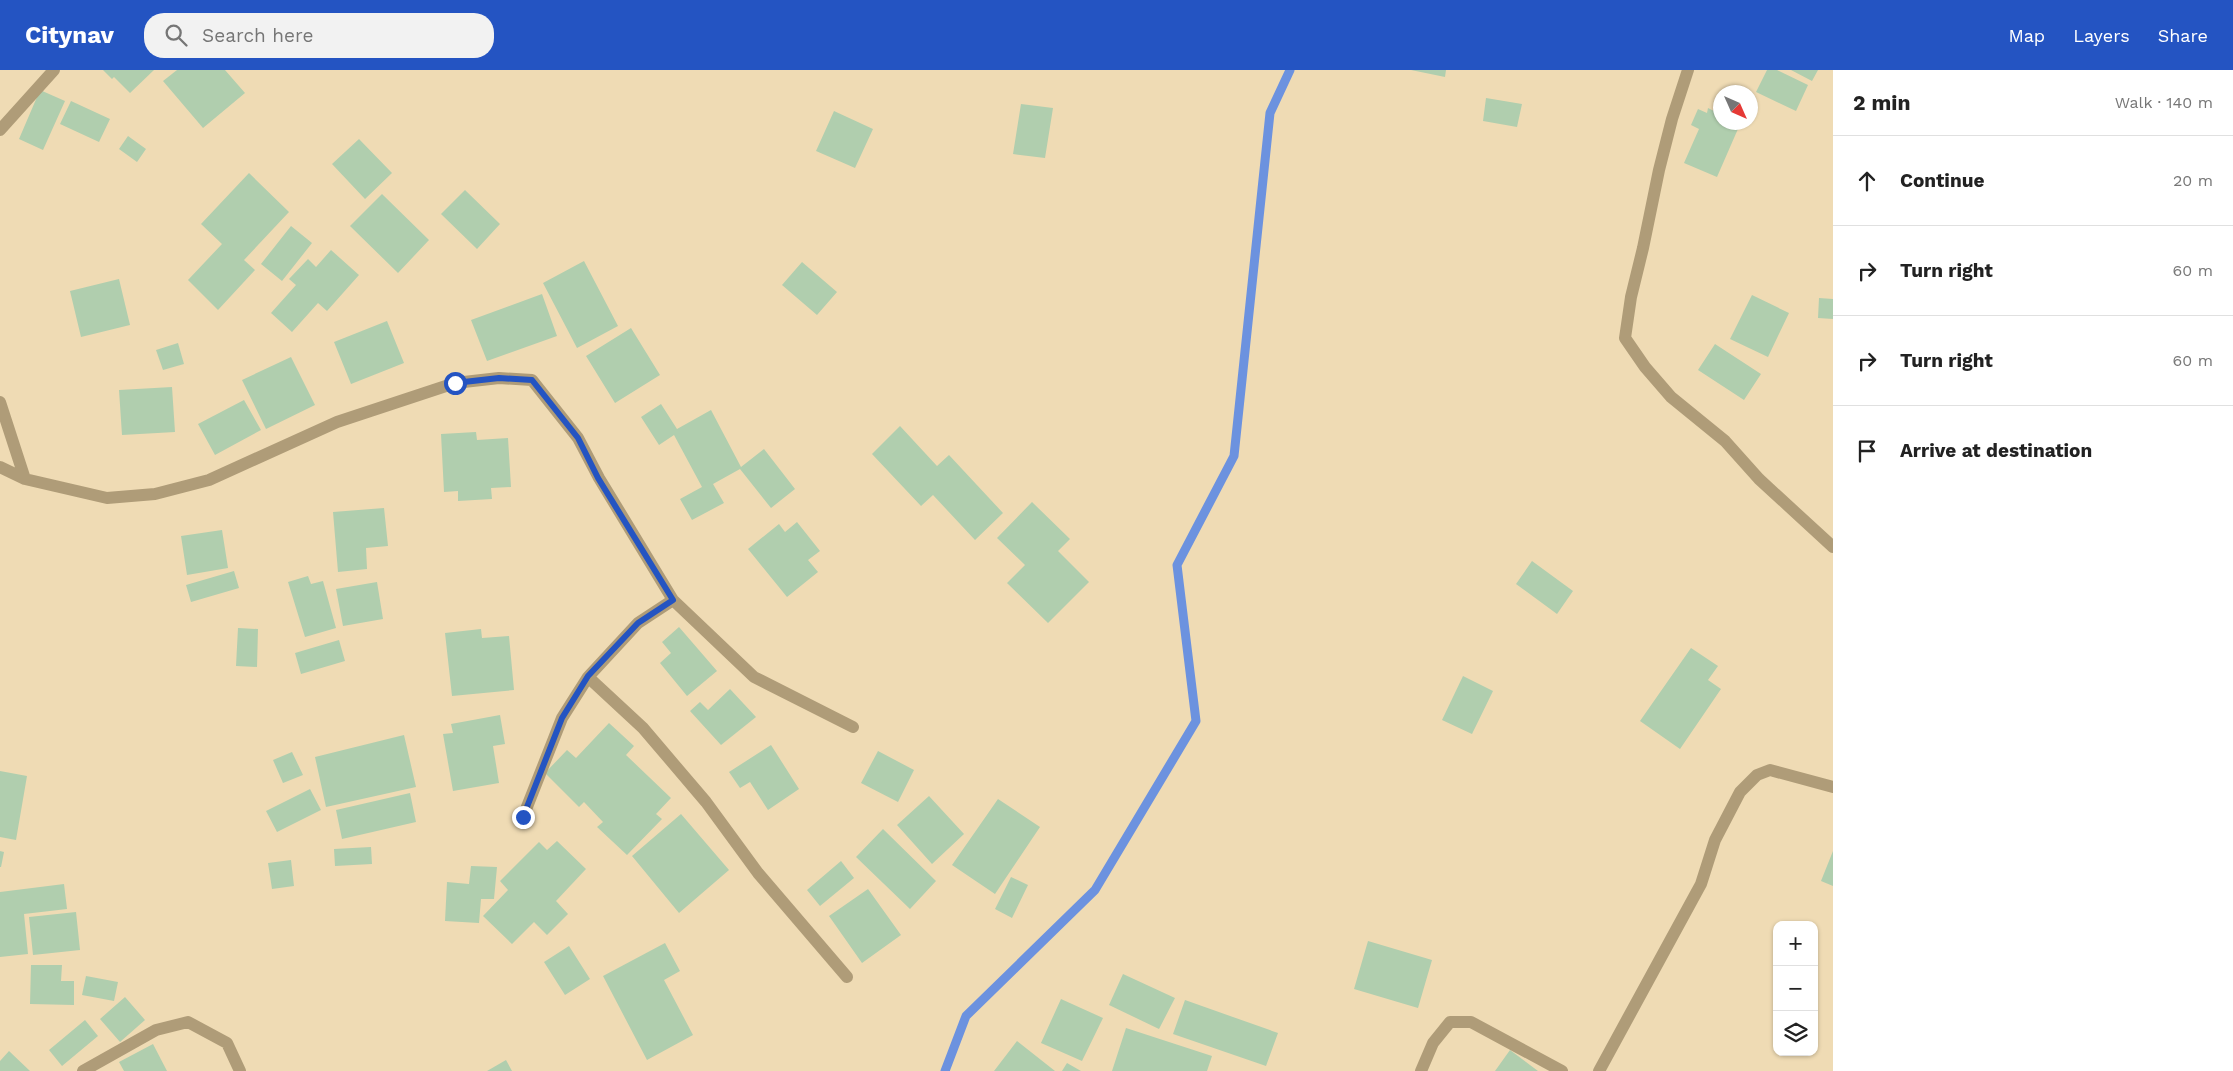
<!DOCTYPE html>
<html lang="en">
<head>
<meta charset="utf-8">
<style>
  :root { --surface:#fff; --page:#f2f2f2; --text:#222; --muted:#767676; --line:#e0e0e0; --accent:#2454c2 }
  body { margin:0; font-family:"Work Sans",sans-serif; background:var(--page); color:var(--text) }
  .controls { position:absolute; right:15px; bottom:15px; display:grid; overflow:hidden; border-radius:10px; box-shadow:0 1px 4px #0004 }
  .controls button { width:45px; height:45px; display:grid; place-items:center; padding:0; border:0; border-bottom:1px solid var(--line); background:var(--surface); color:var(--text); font:25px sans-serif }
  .compass { position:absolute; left:1713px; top:15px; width:45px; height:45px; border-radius:50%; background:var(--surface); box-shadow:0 1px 4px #0004; rotate:135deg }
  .stop { position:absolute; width:15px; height:15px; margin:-11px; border:4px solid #2454c2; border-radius:50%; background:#fff }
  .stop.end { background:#2454c2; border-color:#fff; box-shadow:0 1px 5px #0008 }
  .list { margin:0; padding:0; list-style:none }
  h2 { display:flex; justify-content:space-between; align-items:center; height:65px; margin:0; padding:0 20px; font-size:21px }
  h2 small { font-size:16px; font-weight:400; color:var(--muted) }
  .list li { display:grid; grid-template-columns:32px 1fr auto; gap:15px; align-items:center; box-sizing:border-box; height:90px; padding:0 20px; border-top:1px solid var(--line) }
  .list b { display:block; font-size:19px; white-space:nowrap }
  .list em { font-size:16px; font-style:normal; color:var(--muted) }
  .icon { flex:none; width:28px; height:28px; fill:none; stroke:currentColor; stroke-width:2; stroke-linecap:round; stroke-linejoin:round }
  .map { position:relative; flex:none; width:1833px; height:1001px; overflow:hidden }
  header { display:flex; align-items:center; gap:30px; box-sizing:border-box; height:70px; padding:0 25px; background:var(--accent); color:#fff }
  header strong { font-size:24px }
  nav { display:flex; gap:28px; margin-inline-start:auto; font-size:18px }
  .search { width:350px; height:45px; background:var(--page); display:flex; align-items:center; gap:12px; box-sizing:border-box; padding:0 18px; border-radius:20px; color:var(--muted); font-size:19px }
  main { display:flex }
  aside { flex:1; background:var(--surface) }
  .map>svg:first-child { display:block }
</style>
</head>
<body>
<header>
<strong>Citynav</strong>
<div class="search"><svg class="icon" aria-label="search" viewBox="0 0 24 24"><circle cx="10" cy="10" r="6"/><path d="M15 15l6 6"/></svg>Search here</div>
<nav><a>Map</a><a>Layers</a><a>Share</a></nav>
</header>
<main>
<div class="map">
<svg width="1833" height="1001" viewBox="0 0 1833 1001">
  <rect width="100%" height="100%" fill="#efdbb4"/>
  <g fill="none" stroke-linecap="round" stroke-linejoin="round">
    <path stroke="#6c92df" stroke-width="9" d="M945 1001 966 946 1095 820 1196 651 1177 495 1234 386 1270 43 1290 0"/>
  </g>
  <path fill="#b0ceae" d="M103 0H154L130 23 114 7 112 9Z
    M177 0H225L245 23 203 58 163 11Z
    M1411 0H1446L1445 7Z
    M1767 0H1777L1808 15 1796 41 1756 22Z
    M1791 0H1818L1812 11Z
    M40 20 65 31 43 80 19 69Z
    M1486 28 1522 34 1517 57 1483 51Z
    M71 31 110 49 99 72 60 54Z
    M1021 34 1053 38 1045 88 1013 84Z
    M1708 38 1720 44V52H1741L1717 107 1684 93 1699 59 1691 55 1698 39 1707 43Z
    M834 41 873 59 855 98 816 81Z
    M128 66 146 79 137 92 119 79Z
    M359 69 392 103 365 129 332 94Z
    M249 103 289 142 244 190 255 200 218 240 188 210 222 174 201 154Z
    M465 120 500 154 477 179 441 144Z
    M382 124 429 170 398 203 350 156Z
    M291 156 312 173 282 211 261 194Z
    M331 180 359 205 327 241 318 233 292 262 271 243 296 215 289 209 308 189 316 197Z
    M584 191 618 256 577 278 543 213Z
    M802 192 837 222 817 245 782 215Z
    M119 209 130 255 81 267 70 221Z
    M542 224 557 266 487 291 471 250Z
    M1752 225 1789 243 1768 287 1730 269Z
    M1819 228 1833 229V249L1818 248Z
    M387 251 404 293 351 314 334 272Z
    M631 258 660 305 615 333 586 286Z
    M178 273 184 294 163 300 156 280Z
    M1715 274 1761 304 1744 330 1698 300Z
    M291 287 315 335 266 359 242 310Z
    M172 317 175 362 122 365 119 320Z
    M244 330 261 360 215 385 198 354Z
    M661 334 677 359 711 340 741 397 764 379 795 419 771 438 740 399 713 414 724 433 692 450 680 429 702 417 674 365 659 375 641 347Z
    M900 356 937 396 949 385 1003 443 975 470 933 425 921 436 872 384Z
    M476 362 477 370 508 368 511 417 491 418 492 429 458 431V421L444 422 441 364Z
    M1032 432 1070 469 1058 481 1089 512 1048 553 1007 513 1025 495 997 468Z
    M384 438 388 476 366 478 367 499 338 502 333 442Z
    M797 452 820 481 808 490 818 502 787 527 748 479 779 454 785 462Z
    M222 460 228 498 187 505 181 466Z
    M1532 491 1573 521 1557 544 1516 514Z
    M234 501 239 518 191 532 186 515Z
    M308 506 311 514 323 511 336 558 305 567 288 512Z
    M377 512 383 549 343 556 336 519Z
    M679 557 717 601 687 626 660 593 671 583 662 572Z
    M238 558 258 559 257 597 236 596Z
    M481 559 482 568 509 566 514 620 452 626 445 563Z
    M339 570 345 591 301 604 295 583Z
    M1691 578 1718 596 1708 610 1721 619 1680 679 1640 651Z
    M1463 606 1493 621 1472 664 1442 650Z
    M730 619 756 647 721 675 690 641 700 632 708 640Z
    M500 645 505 674 493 676 499 713 453 721 443 664 453 663 451 654Z
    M609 653 634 676 626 685 671 728 656 744 662 749 627 785 597 757 603 752 584 732 579 737 545 703 567 680 576 688Z
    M404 665 416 717 326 737 315 687Z
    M771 675 799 719 768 740 750 712 740 718 729 702Z
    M878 681 914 700 898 732 861 713Z
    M292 682 303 705 283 713 273 690Z
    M0 701 27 706 16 770 0 767Z
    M310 719 321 740 277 762 266 741Z
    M410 723 416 752 342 769 336 740Z
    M929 726 964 764 932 794 897 755Z
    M998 729 1040 757 995 824 952 795Z
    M681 744 729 800 679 843 632 786Z
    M883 759 936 811 910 839 856 787Z
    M557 771 586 799 556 831 568 844 547 865 534 852 512 874 483 846 508 820 500 811 539 772 547 780Z
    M371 777 372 794 335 796 334 779Z
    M0 781 4 782 1 797H0Z
    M1833 781V816L1821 811Z
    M291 790 294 816 272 819 268 793Z
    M841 791 854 808 820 836 807 820Z
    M471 796 497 797 494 829H481L479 853 445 851 447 812 469 814Z
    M1011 807 1028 815 1012 848 995 839Z
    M64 814 67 839 24 844 28 884 0 887V822Z
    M868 819 901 865 862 893 829 846Z
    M76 842 80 880 33 885 29 847Z
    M1368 871 1432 890 1418 938 1354 919Z
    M665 873 680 901 664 910 693 965 647 990 603 906Z
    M569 876 590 909 565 925 544 892Z
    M31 895H62L61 911H74V935L30 934Z
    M1123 904 1175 928 1159 959 1109 935Z
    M86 906 118 912 114 931 82 925Z
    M125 927 145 950 120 972 100 949Z
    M1061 929 1103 948 1082 991 1041 973Z
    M1185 930 1278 963 1266 996 1173 964Z
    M85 950 98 966 62 996 49 980Z
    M1126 958 1212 986 1207 1001H1112Z
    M1017 971 1055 1001H994Z
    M153 974 167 1001H124L119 992Z
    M1510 980 1538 1001H1495Z
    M9 981 30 1001H0V991Z
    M506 990 512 1001H487Z
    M1067 993 1081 1001H1062Z"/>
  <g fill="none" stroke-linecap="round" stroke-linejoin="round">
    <path stroke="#af9c78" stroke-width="12" d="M1688 0 1672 49 1659 100 1643 178 1631 227 1625 268 1645 297 1671 327 1725 371 1759 409 1833 477
      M0 60 54 0
      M0 332 25 409
      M0 397 25 409 107 428 155 424 209 410 337 352 455 313 499 308 532 310 578 368 599 408 673 530 754 607 853 657
      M673 530 638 553 588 607 643 658 706 732 758 803 847 907
      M523 747 562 648 588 607
      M83 1001 156 960 188 952 227 973 240 1001
      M1421 1001 1433 973 1450 952H1471L1562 1001
      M1599 1001 1701 814 1715 770 1740 722 1757 705 1770 700 1833 717"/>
  </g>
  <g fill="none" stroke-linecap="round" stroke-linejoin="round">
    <path stroke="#2454c2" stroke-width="6" d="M455 313 499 308 532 310 578 368 598 408 673 530 638 553 588 606 562 648 523 747"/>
  </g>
</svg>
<div class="controls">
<button>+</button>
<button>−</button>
<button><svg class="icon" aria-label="layers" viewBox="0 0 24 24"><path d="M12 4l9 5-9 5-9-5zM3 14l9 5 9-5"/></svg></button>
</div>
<svg class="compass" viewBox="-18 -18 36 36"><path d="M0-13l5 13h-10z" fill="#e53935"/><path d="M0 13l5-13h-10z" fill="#767676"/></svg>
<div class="stop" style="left:455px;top:313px"></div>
<div class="stop end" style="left:523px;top:747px"></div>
</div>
<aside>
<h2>2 min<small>Walk · 140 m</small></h2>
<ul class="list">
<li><svg class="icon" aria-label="ahead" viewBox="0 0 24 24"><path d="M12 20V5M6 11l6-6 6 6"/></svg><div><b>Continue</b></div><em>20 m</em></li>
<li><svg class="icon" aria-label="right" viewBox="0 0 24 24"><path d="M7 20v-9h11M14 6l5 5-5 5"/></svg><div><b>Turn right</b></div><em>60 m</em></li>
<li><svg class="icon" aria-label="right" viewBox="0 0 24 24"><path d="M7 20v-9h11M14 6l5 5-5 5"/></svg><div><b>Turn right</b></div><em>60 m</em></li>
<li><svg class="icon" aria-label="arrive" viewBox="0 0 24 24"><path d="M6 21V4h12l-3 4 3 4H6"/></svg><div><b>Arrive at destination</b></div></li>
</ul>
</aside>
</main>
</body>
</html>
